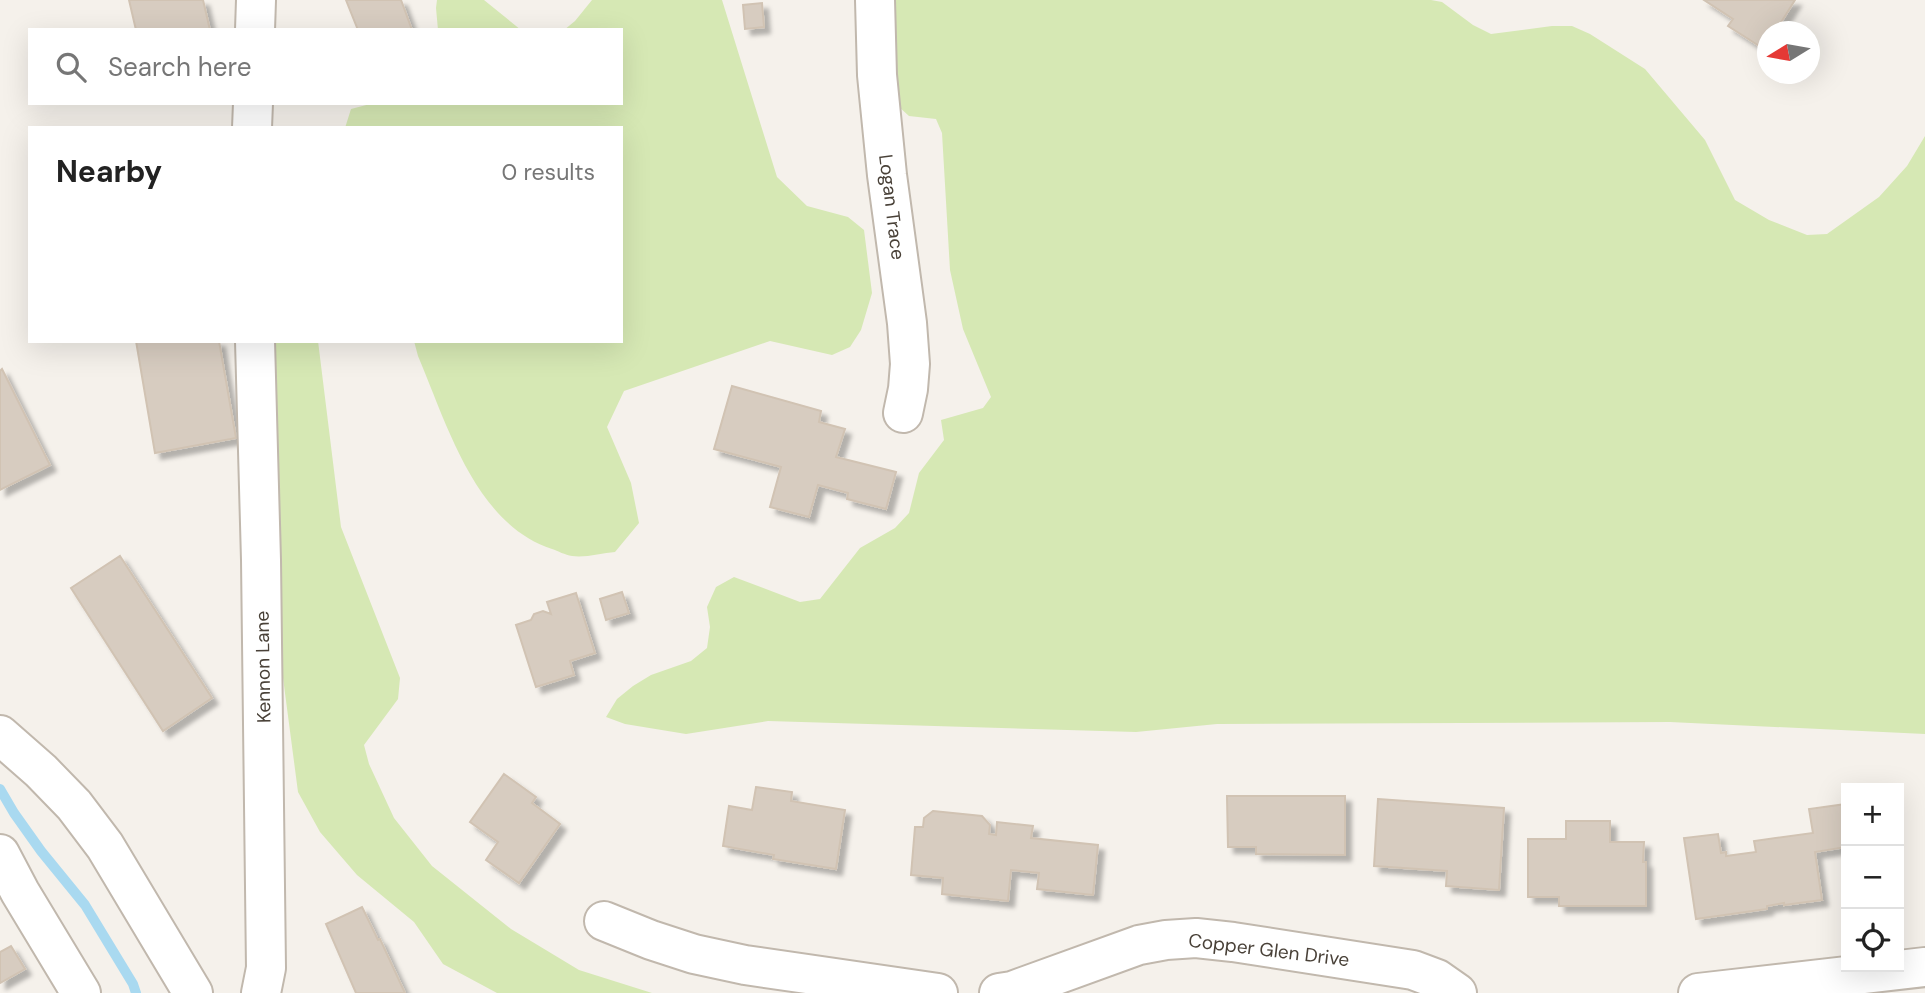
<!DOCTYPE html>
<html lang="en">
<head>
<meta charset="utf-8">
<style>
  :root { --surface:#fff; --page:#f6f6f6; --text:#222; --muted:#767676; --line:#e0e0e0 }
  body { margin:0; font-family:"DM Sans",sans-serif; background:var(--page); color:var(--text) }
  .controls { position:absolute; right:21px; bottom:21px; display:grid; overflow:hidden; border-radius:0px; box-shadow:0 7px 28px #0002 }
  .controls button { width:63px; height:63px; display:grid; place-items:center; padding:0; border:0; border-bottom:2px solid var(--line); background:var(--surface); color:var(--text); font:35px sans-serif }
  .compass { position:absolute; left:1757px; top:21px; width:63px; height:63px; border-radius:50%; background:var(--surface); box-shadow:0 7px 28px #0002; rotate:259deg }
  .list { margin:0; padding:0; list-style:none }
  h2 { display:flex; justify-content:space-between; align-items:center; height:91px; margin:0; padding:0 28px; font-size:30px }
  h2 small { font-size:23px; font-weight:400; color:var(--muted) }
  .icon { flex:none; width:38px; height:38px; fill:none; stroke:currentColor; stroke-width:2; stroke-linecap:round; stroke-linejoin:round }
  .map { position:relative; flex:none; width:1925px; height:993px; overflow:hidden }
  .search { position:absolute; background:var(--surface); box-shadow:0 7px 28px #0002; left:28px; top:28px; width:595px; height:77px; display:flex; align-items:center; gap:18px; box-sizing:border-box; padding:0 24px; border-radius:0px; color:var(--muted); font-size:26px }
  .panel { position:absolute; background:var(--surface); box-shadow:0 7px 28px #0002; left:28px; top:126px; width:595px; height:217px; border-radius:0px }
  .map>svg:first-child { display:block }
</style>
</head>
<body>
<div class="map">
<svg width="1925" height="993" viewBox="0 0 1925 993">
  <defs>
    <filter id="shadow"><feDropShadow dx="6" dy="6" stdDeviation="2" flood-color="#0004"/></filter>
  </defs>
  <rect width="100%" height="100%" fill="#f5f1eb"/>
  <path fill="#d6e8b4" d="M437 0H484L521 30H438L436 8Z
    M592 0H722L777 177 807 206 848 217 864 230 872 293 861 330 850 347 832 355 770 341 624 391 607 427 631 483 639 523 615 552C602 553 585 558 572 556 565 555 558 551 552 549 475 524 447 424 418 356L414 341H621V128H345L351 109 374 103H621V30H564L575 21Z
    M888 0H1431L1442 2 1473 25 1491 34 1552 26H1572L1590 34 1645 69 1705 140 1735 200 1769 220 1807 235 1827 234 1879 197 1907 166 1925 136V734L1670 722 1217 724 1136 732 768 721 686 734 625 724 606 717 617 699 633 686 651 675 691 661 707 648 710 627 707 607 716 587 734 577 800 602 820 599 860 548 895 528 909 513 919 473 944 440 941 420 983 408 991 397 963 329 950 270 942 133 936 119 909 116 898 106Z
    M271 341H318L341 527 400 678 398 699 364 745 369 764 394 818 432 866 511 929 579 970 652 993H497L443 964 414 922 357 875 320 832 298 792 280 655 281 557 273 402Z"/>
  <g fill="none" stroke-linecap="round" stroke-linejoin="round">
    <path stroke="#a9d9f0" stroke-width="10" d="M0 789 14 813 41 851 85 905 133 984 136 993"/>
  </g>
  <path fill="#d7ccc0" stroke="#d1c3b3" stroke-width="2" filter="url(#shadow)" d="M129 0H203L210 30H136Z
    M346 0H401L412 30H358Z
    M1704 0H1795L1775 32H1768V44L1764 49 1728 26 1733 19Z
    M762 3 764 27 745 29 743 5Z
    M136 341H219L236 438 155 453Z
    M2 369 50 465 0 490V371Z
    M732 386 821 411 819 422 845 429 836 457 896 472 886 509 847 499 848 493 818 485 809 517 770 507 781 467 714 449Z
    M120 556 212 698 163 731 71 588Z
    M622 592 629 613 606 620 600 599Z
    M576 593 595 653 570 661 574 675 536 687 516 625 531 620 534 614 543 611 551 614 547 602Z
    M504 774 536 797 532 803 560 824 519 883 486 860 498 842 470 822Z
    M756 787 792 792 791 801 845 810 836 869 773 859 774 855 723 846 729 806 752 810Z
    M1227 796H1345V855L1256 854V847H1228Z
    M1378 799 1504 808 1499 890 1446 886 1447 871 1374 866Z
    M1846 804V847L1815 852 1822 900 1784 905V903L1767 906V909L1696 919 1684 838 1718 834 1721 853 1726 852V856L1756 852 1754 841 1813 833 1809 809Z
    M933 811 982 816 990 825 989 834 996 835 997 822 1033 826 1031 838 1098 845 1093 895 1037 889 1039 873 1011 870 1008 901 942 894 943 878 911 875 915 827H923L924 818Z
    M1566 821H1610V842H1644L1643 862H1646V906H1559V897H1528V839H1566Z
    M362 907 378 940 380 939 405 993H356L326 924Z
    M11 946 25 969 0 983V952Z"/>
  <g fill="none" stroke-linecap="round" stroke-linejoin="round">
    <g stroke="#c1b8ad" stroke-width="42">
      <path id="minor" d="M875 0 877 75 887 175 907 323 910 364 908 389 903 413
        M255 30 256 0
        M252 128 253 103
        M255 341 261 560 266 968 261 993
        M0 735 41 771 74 805 105 846 193 993
        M0 854 20 892 81 993
        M604 921 651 940 694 954 745 965 938 993
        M999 993 1012 991 1139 945 1166 940 1196 938 1233 942 1413 970 1437 979 1457 993
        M1698 993 1925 967"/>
    </g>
    <use href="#minor" stroke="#fff" stroke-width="38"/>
  </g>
  <g text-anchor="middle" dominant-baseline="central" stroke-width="6" stroke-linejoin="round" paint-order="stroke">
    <g font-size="19" fill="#494138" stroke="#fff">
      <text transform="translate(892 207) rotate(83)">Logan Trace</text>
      <text transform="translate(263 667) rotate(-91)">Kennon Lane</text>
      <text transform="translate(1269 950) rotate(7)">Copper Glen Drive</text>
    </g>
  </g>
</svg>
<div class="controls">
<button>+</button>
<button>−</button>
<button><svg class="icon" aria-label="locate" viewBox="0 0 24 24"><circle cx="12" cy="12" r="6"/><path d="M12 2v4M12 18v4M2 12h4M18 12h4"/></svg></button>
</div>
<svg class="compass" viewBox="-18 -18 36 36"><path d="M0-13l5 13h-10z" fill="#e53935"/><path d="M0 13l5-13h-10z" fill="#767676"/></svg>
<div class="search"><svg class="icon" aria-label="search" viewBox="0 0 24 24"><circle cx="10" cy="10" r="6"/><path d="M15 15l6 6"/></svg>Search here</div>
<section class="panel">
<h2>Nearby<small>0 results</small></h2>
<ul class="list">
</ul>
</section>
</div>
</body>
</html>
